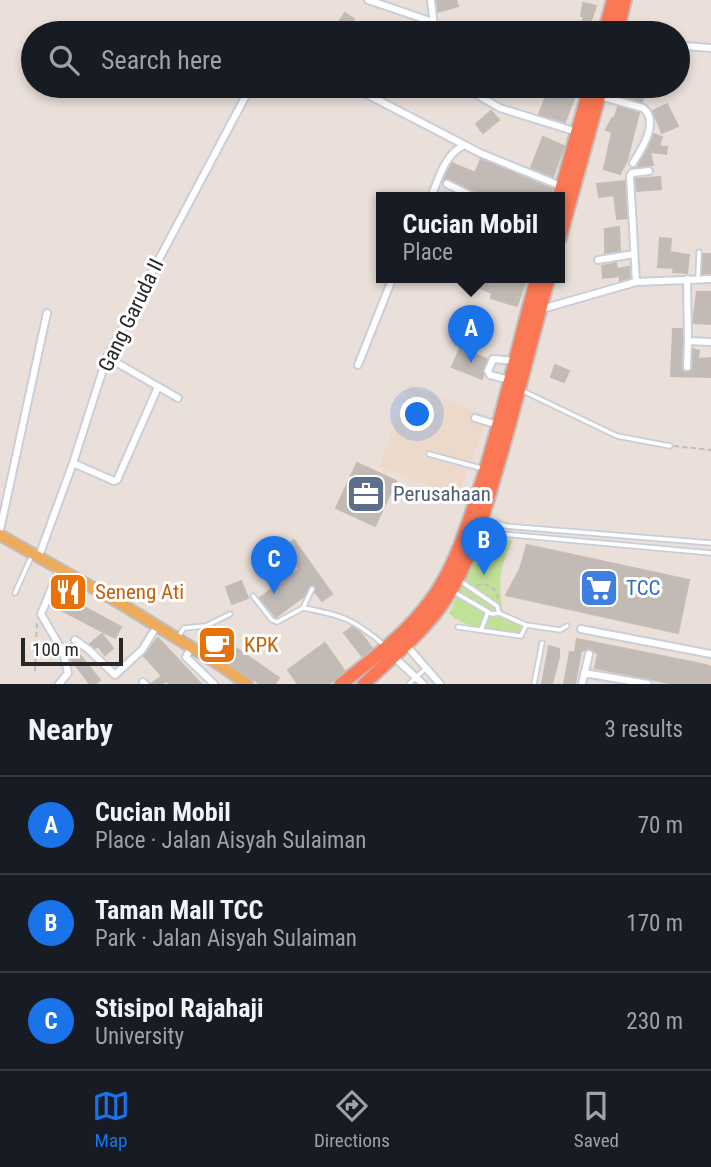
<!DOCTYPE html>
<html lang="en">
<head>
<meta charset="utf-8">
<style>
  :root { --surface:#171b24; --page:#20242c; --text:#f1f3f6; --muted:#9ea1a6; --line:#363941; --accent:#1a73e8 }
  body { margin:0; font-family:"Roboto Condensed",sans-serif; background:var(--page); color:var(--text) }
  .scale { position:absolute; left:21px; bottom:18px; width:102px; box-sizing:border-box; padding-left:7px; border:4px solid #282828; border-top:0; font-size:19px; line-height:24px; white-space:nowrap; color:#282828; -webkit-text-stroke:5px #fff; paint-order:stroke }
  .you { position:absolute; left:418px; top:415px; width:24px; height:24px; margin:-18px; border:5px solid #fff; border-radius:50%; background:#1a73e8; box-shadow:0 0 0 10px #1a73e833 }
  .badge { display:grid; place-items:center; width:46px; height:46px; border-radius:50%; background:var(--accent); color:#fff; font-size:23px; font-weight:700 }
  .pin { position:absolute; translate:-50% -58px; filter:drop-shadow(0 2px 4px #0008) }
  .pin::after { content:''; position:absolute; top:37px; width:24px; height:21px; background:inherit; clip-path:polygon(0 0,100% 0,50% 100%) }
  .popup { position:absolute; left:376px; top:192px; width:189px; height:91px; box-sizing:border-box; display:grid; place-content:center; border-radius:0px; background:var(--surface); filter:drop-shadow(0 2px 5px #0005); font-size:23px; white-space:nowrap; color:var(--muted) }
  .popup b { font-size:26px; color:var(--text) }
  .popup::after { content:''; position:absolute; left:50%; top:100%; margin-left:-14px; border:14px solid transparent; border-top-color:var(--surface) }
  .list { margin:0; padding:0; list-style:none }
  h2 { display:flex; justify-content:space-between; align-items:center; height:91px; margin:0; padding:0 28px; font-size:30px }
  h2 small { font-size:23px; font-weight:400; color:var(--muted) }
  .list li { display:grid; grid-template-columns:46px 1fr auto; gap:21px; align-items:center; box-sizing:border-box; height:98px; padding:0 28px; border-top:2px solid var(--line) }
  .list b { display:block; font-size:26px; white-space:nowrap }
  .list p { margin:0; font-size:23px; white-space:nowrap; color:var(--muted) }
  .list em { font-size:23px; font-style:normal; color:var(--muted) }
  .icon { flex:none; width:38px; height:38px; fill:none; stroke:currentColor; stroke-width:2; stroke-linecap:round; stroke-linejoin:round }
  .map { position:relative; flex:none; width:711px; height:684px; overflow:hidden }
  .search { position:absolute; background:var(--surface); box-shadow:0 4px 10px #0003; left:21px; right:21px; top:21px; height:77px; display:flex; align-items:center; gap:18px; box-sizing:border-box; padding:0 24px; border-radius:38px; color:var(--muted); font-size:26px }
  .sheet { height:385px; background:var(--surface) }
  nav { display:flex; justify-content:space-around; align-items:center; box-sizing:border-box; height:98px; border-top:2px solid var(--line); background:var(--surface); font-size:19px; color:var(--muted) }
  nav a { display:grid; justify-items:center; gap:4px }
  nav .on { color:var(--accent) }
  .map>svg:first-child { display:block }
</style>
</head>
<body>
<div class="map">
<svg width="711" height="684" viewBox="0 0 711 684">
  <rect width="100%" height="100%" fill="#eadfd9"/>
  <path fill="#ecd9c9" d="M410 385 488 416 457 497 379 466Z"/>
  <path fill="#c0e196" d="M489 538 513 540C499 567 498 583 503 612L521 627 519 634C500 631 461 628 449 613L485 540Z"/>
  <path fill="#c2bbb5" stroke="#c5bbb3" stroke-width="2" d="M437 0H456L458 6 438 12Z
    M583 3 596 6 589 26 596 28 595 33 579 32 584 17 581 16Z
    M345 13 354 19 346 31 337 25Z
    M628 24 636 25 658 33H638L629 30 626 33Z
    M550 86H576L573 92 576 93 565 122 539 114Z
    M622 86H647L642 102 619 95Z
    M667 104 678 126 662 133 653 111Z
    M618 107 639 113 627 160 620 174 604 169 612 132 606 130 612 118 614 119Z
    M491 111 499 120 483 133 476 124Z
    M654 134 662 137 659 146 667 147 666 154 650 152 653 165 638 167Z
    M543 137 564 146 553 177 531 168Z
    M481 159 552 189 550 197H480L476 192 449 179H444L452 163 475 173Z
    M660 177 661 189 637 191 636 179Z
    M625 181 627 218 617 219 614 195 599 197 597 184Z
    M619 227 620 251 605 253V229Z
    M660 238 671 239 670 252 689 255 687 273 673 272 674 268 658 267Z
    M703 254H711V273L703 274Z
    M616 263 617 269 629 267 630 278 620 281V276L603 278 602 266Z
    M475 277H527L517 306 491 298 492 293 472 285Z
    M697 292H711V324L693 323Z
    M673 329H682V370L686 373 691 371 693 349 699 351 698 359 711 358V377L671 376Z
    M460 348 487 359 482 379 452 367Z
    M555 365 569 371 564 382 551 377Z
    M357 463 396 481 375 526 336 508Z
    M294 540 332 594 322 601 315 592V586L310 585 304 596 276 617 260 598 299 569 284 548Z
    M527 545 689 580 678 633 506 595 520 569Z
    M241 581 248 598 232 604 226 587Z
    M56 592 121 627 115 638 51 605Z
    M352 627 360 632 372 648 362 656 344 633Z
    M212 631 279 678 275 684H260L202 644Z
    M102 634 113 648 105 655 98 646 95 648 90 644Z
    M158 638 201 684H170L166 681 162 684H151L162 676 144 656Z
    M577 639 706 665 711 667V684H674L595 668 598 654 590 648 581 651 575 684H564L570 652 575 653Z
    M325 643 344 670 329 684H298L288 670Z
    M71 644 100 680 95 684H90L70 658 67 648Z
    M549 646 559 649V657L552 684H542Z"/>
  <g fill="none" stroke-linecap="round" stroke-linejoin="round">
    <g stroke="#c8cfda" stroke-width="7">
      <path id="lane" d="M698 279 699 252
        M521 390 617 436 670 446
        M429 454 484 469
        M484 519 506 526 711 543
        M480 532 711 553
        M459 580 497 606 499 613
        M454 592 492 614 499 613 526 625 560 630 567 626
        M15 593 32 555
        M253 596 272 620 277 622 303 608 312 589
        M303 608C342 615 353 619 383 644
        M458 627 521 636 526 625
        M481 630 488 612
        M178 637 184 628 206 626 230 614
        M409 684 426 668
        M534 684 542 643"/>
    </g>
    <g stroke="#c8cfda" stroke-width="10">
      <path id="street" d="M368 0 433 22
        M431 1 435 33
        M678 48 684 46 711 48
        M351 86 480 153 561 186
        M462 86 500 108 577 132
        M600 96 643 108C660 121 642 149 633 163
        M447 184 474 197
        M431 197C439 178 445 153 465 145
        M598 260 634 254
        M687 279 688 341 711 342
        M636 282 630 176 632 173 649 171
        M542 309 636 282 711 279
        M107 357 178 398
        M358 365 393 277
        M687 367 688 341
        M510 380 490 375 488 371 493 359 515 361
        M475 418 498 425
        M73 463 114 481 117 480 158 387
        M0 530 47 313
        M39 556 73 463 107 357 251 86
        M581 629 711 654
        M75 640 88 649 115 675 142 650 157 626
        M406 645 440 684
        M191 647 186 657 214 684
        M394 657 423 684
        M584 673 648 684
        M143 682 145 684
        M59 684 68 673 63 652 41 614 60 568
        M582 684 589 654"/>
    </g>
    <g stroke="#bebebe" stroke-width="14">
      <path id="primary" d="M0 535 123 605 220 665 247 684"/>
    </g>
    <g stroke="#bebebe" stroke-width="16">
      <path id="highway" d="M604 33 613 0
        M617 33 625 0
        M559 197 590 86
        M560 238 602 86
        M341 684C374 658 406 634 431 600 453 570 465 534 476 499 501 426 516 351 537 277
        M364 684C391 658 424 632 445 600 471 561 483 517 496 472 515 408 531 342 549 277"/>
    </g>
    <path stroke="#bebebe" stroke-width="2" stroke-dasharray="5 3.5" stroke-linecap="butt" d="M674 446 711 450
      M476 586C486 582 492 586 498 594L497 600
      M35 671 37 622"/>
    <use href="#lane" stroke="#fff" stroke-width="3.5"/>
    <use href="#street" stroke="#fff" stroke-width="6"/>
    <use href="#primary" stroke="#eeab5b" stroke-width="10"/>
    <use href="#highway" stroke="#fc7753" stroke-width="12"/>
  </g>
  <defs>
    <g id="office-square" transform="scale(2.0125)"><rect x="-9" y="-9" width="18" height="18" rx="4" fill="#5c6f8a" stroke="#fff"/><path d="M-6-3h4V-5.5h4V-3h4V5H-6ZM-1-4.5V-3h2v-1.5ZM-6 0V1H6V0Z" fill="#fff"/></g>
    <g id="supermarket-square" transform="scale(2.0125)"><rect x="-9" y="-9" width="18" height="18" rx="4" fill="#3f7fe0" stroke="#fff"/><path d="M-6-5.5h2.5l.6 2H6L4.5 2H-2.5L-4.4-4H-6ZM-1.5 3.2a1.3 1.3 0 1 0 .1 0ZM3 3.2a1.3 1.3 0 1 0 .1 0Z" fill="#fff"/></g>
    <g id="restaurant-square" transform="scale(2.0125)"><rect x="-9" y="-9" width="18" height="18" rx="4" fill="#e8710a" stroke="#fff"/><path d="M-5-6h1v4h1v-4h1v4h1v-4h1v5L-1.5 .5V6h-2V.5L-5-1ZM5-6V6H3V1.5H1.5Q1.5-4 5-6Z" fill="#fff"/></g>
    <g id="cafe-square" transform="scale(2.0125)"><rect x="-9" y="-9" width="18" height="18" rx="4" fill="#e8710a" stroke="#fff"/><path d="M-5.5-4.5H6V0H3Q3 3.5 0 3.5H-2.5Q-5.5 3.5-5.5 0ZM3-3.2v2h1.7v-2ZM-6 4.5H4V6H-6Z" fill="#fff"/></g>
  </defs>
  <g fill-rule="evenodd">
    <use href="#office-square" x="366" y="494"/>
    <use href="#supermarket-square" x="599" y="588"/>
    <use href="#restaurant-square" x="68" y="592"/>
    <use href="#cafe-square" x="217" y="645"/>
  </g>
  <g text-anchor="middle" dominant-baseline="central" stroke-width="6" stroke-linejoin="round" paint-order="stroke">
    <g font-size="21" fill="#282828" stroke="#fff">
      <text transform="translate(131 315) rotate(-64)">Gang Garuda II</text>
    </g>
    <g font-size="21" fill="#4e5e75" stroke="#fff" text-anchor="start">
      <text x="393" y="494">Perusahaan</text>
    </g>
    <g font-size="21" fill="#366cbe" stroke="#fff" text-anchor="start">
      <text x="626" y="588">TCC</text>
    </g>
    <g font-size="21" fill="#c56008" stroke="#fff" text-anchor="start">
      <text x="95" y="592">Seneng Ati</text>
      <text x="244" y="645">KPK</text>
    </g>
  </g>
</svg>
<div class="scale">100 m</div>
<div class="you"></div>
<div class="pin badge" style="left:471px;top:363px">A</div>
<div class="popup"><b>Cucian Mobil</b>Place</div>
<div class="pin badge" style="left:484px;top:575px">B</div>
<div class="pin badge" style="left:274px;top:594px">C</div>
<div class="search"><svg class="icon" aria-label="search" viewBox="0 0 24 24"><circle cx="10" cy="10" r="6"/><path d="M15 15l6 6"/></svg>Search here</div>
</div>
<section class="sheet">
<h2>Nearby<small>3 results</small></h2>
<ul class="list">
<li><span class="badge">A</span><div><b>Cucian Mobil</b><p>Place · Jalan Aisyah Sulaiman</p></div><em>70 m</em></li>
<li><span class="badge">B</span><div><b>Taman Mall TCC</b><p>Park · Jalan Aisyah Sulaiman</p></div><em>170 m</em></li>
<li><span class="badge">C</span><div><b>Stisipol Rajahaji</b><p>University</p></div><em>230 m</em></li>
</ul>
</section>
<nav>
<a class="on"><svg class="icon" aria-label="map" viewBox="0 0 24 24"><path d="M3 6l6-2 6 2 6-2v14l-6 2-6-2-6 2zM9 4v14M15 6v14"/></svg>Map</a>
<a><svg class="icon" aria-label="directions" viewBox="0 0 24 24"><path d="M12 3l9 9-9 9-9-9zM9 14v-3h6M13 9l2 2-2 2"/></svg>Directions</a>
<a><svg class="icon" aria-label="saved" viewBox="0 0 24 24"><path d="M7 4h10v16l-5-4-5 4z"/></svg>Saved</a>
</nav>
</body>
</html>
